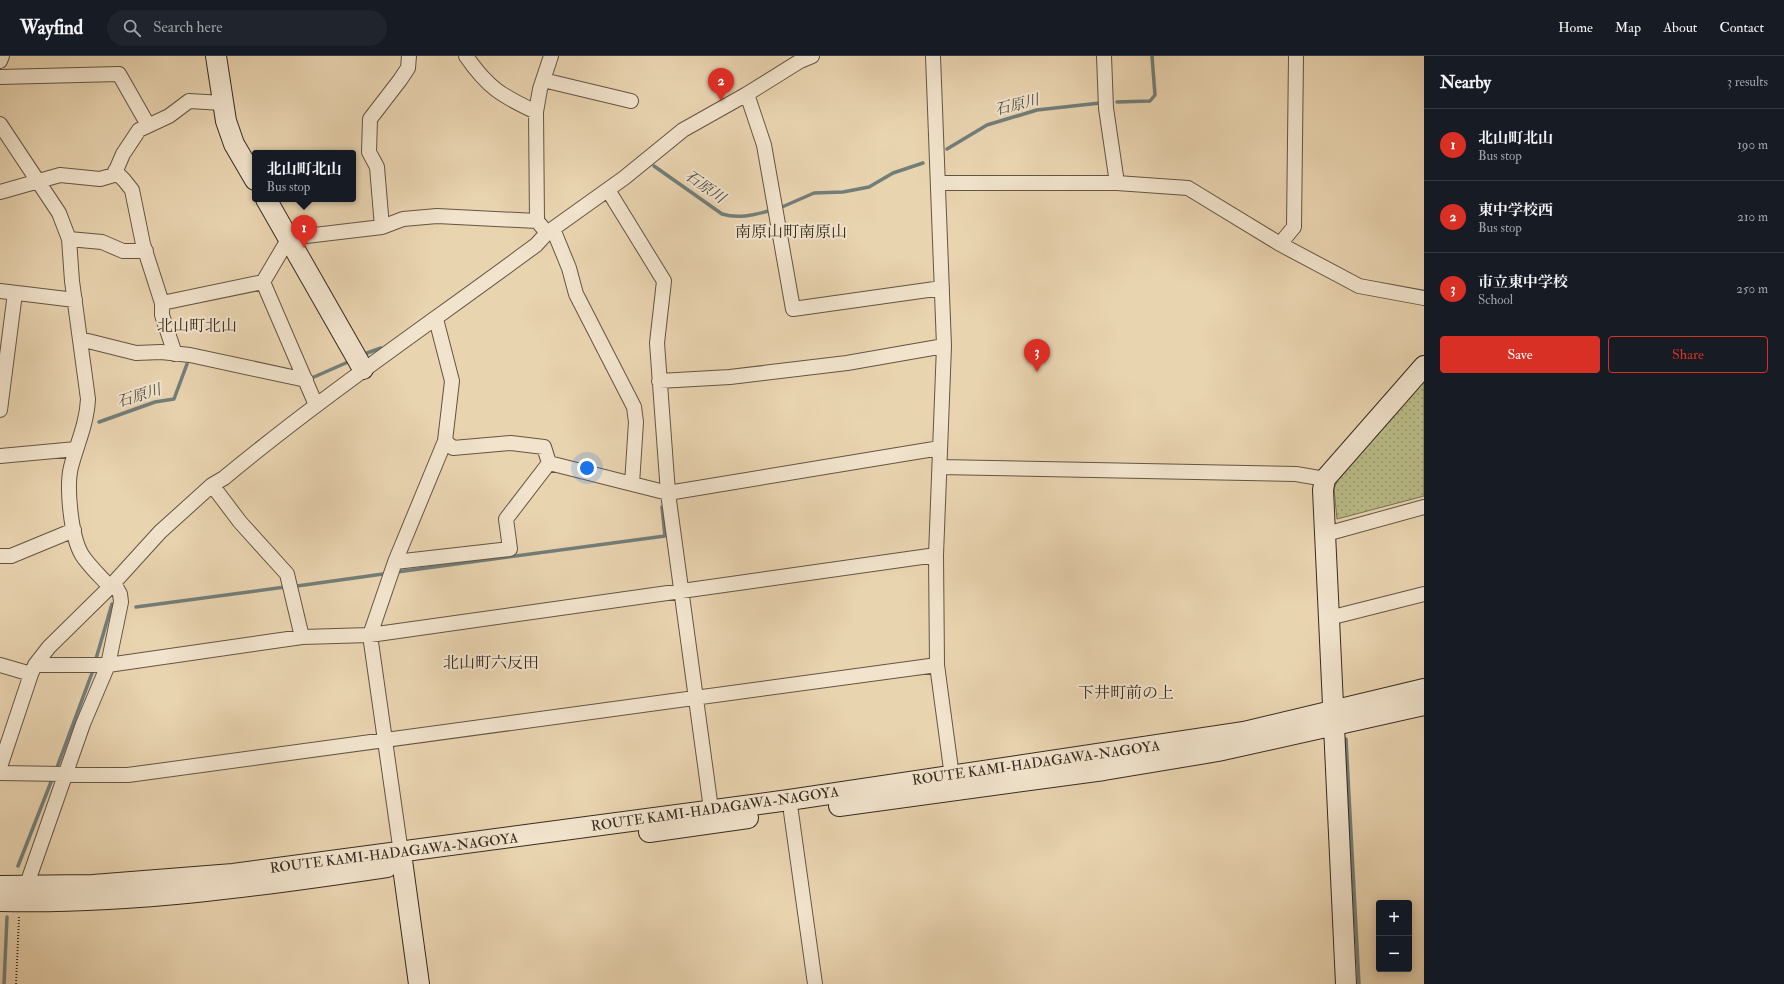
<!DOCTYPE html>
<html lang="en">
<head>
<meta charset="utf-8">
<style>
  :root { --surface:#171b24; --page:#20242c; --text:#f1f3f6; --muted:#9ea1a6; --line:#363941; --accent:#d93025 }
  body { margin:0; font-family:"IM FELL Double Pica","Noto Serif JP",serif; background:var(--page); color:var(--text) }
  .controls { position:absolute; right:12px; bottom:12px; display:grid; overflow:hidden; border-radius:4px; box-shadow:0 2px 10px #0003 }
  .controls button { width:36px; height:36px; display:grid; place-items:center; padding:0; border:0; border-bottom:1px solid var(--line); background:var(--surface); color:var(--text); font:20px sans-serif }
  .you { position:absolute; left:587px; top:412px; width:14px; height:14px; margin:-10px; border:3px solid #fff; border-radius:50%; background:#1a73e8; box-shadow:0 0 0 6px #1a73e833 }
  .badge { display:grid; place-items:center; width:26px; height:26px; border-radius:50%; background:var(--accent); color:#fff; font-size:13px; font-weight:700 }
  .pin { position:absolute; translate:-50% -33px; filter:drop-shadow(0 1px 2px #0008) }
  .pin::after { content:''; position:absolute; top:21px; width:14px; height:12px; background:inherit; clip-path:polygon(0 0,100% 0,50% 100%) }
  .popup { position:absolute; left:252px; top:94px; width:104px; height:52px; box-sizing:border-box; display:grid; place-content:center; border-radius:4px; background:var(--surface); filter:drop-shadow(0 1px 3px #0005); font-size:13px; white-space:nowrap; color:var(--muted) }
  .popup b { font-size:15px; color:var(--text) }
  .popup::after { content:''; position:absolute; left:50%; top:100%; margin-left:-8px; border:8px solid transparent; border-top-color:var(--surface) }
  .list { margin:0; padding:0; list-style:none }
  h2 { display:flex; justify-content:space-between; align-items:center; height:52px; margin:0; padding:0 16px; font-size:17px }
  h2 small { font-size:13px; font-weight:400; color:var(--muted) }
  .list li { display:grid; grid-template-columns:26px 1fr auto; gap:12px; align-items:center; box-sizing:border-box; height:72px; padding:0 16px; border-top:1px solid var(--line) }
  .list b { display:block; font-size:15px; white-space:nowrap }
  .list p { margin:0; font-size:13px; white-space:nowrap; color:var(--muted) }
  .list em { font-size:13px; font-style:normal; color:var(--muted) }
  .actions { display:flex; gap:8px; padding:12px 16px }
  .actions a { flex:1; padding:9px 0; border:1px solid var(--accent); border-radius:4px; text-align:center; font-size:14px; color:var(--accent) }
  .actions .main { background:var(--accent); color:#fff }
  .icon { flex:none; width:22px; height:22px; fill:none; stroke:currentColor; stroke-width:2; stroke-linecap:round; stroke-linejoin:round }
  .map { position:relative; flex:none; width:1424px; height:928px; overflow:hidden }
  header { display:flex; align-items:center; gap:24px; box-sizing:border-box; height:56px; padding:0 20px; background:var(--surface); border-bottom:1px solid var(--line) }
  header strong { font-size:19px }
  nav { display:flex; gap:22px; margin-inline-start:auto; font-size:14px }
  .search { width:280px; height:36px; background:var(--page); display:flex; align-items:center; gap:10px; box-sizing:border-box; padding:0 14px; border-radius:22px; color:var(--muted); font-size:15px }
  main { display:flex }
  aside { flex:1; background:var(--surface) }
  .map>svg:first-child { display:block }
</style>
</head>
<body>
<header>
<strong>Wayfind</strong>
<div class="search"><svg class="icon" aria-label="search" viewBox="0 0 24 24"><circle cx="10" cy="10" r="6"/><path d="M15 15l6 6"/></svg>Search here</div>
<nav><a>Home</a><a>Map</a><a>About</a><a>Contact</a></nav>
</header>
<main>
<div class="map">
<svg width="1424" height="928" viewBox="0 0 1424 928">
  <defs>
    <pattern id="park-dots" width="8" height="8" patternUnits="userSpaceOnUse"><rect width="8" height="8" fill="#babc88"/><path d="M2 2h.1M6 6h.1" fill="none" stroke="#98996f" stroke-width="1.8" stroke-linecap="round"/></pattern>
  </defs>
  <rect width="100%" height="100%" fill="#e9d4b0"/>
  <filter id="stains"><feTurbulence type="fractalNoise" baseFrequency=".005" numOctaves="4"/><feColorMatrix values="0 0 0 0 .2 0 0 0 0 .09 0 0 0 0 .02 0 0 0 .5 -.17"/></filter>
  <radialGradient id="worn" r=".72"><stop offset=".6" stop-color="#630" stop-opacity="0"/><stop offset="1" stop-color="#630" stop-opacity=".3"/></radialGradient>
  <path fill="url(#park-dots)" stroke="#787454" d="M1424 324V440L1337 463 1334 433 1340 418Z"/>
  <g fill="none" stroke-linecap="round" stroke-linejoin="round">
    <path stroke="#727e79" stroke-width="3.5" d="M1117 46 1150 45 1155 39 1152 0
      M947 93 987 69 1037 54 1100 47
      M654 110 722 158C738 163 753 159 769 155
      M782 151 814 137 843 136 869 131 893 117 923 107
      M367 297 381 292
      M314 321 348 306
      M99 366 155 346 174 343 187 308
      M397 516 665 480 662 451
      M297 530 383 518
      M136 551 285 531
      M95 606 112 548
      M1346 683 1359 928
      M56 714 92 617
      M18 810 51 726
      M4 928 7 861"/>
    <g stroke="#635543" stroke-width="16">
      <path id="street" d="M409 0 408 12 400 24 370 63 369 96 377 111 382 171 403 163 437 160 537 165
        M466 0C488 32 502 40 536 56
        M933 0 944 290 936 499 937 609 953 728
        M1104 0 1106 52 1117 127
        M0 5 2 0
        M0 21 119 18 148 69
        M543 24 631 45
        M747 38 764 89 793 253 942 232
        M0 68 59 157 69 183 72 225 88 343C87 367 77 388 71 411 66 431 71 481 82 499 89 510 101 521 110 531
        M115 115 124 124 132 134 143 188 162 247V259L175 298
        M938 127H1117L1188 132 1280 188 1359 230 1424 242
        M608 134 664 225 657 287 668 437 711 753
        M0 136 60 119 100 123 114 119 123 98 139 74 169 60 189 45 223 47
        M543 172 537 165 536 56 540 33 551 0
        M553 173 569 212 576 238 634 351 636 366 632 428
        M69 183 102 186 123 195H146
        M1280 188 1294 171 1296 0
        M263 226 316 349
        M0 235 75 244
        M162 247 263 226 289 182 382 171
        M80 283 136 297 161 296 190 299 306 324
        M659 325 730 321 847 307 944 290
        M0 354 15 237
        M445 385 453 392 511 387 544 391 549 407 668 437 940 392
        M0 400 76 393
        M940 411 1296 418 1325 423
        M212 429 240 466 287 518 302 581
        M1326 478 1424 451
        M0 500H11L74 474
        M395 506 510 493 506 463 549 407
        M1329 562 1424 538
        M0 609 31 618
        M35 609H108L302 581 370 579 936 499
        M0 711 31 618 35 609 49 591 110 531 160 476 212 429 224 422C324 339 432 266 536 189L547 177 624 122 683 74 747 38 800 5 812 0
        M0 717 128 719 937 609
        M791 756 815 928
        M401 797 370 579 395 506 445 385 452 325 436 263
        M26 831 83 668 108 609 121 546 120 538 114 527"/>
    </g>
    <g stroke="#362b1f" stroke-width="22">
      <path id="secondary" d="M216 0 226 65 234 88 255 124
        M266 143 363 313
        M839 750 1104 714 1218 695 1424 649
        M649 776 748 762
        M401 797 419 928
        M0 830 93 829 233 818 789 744 1244 676 1424 633
        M0 845C130 848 259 830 387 811
        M1346 928 1323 434 1325 423 1424 310"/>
    </g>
    <path stroke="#362b1f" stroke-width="2" stroke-dasharray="1 2" stroke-linecap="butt" d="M16 928 19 861"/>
    <use href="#street" stroke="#f1e3cc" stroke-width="14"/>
    <use href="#secondary" stroke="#f1e3cc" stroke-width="20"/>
  </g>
  <g text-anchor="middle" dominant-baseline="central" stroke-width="4" stroke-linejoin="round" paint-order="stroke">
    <g font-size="14" fill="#362b1f" stroke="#f1e3cc">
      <text transform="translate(1036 707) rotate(-8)">ROUTE KAMI-HADAGAWA-NAGOYA</text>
      <text transform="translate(715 753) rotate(-8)">ROUTE KAMI-HADAGAWA-NAGOYA</text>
      <text transform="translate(394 797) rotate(-7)">ROUTE KAMI-HADAGAWA-NAGOYA</text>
    </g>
    <g font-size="15" font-style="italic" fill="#4f4e44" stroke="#f1e3cc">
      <text transform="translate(1017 49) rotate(-14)">石原川</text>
      <text transform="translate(705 131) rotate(35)">石原川</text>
      <text transform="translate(139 340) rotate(-17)">石原川</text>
    </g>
    <g font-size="16" fill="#362b1f" stroke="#f1e3cc">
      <text x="791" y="176">南原山町南原山</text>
      <text x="197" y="270">北山町北山</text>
      <text x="491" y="607">北山町六反田</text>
      <text x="1126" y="637">下井町前の上</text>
    </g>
  </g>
  <rect width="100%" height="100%" filter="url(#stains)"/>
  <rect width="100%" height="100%" fill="url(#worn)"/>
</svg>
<div class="controls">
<button>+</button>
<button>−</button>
</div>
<div class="you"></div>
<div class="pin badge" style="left:304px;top:192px">1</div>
<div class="popup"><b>北山町北山</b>Bus stop</div>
<div class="pin badge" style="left:721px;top:45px">2</div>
<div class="pin badge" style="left:1037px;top:316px">3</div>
</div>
<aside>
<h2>Nearby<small>3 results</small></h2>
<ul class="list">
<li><span class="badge">1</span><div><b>北山町北山</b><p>Bus stop</p></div><em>190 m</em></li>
<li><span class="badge">2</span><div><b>東中学校西</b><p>Bus stop</p></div><em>210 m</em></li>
<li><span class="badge">3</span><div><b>市立東中学校</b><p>School</p></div><em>250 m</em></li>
</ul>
<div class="actions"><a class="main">Save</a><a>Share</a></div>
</aside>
</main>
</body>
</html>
